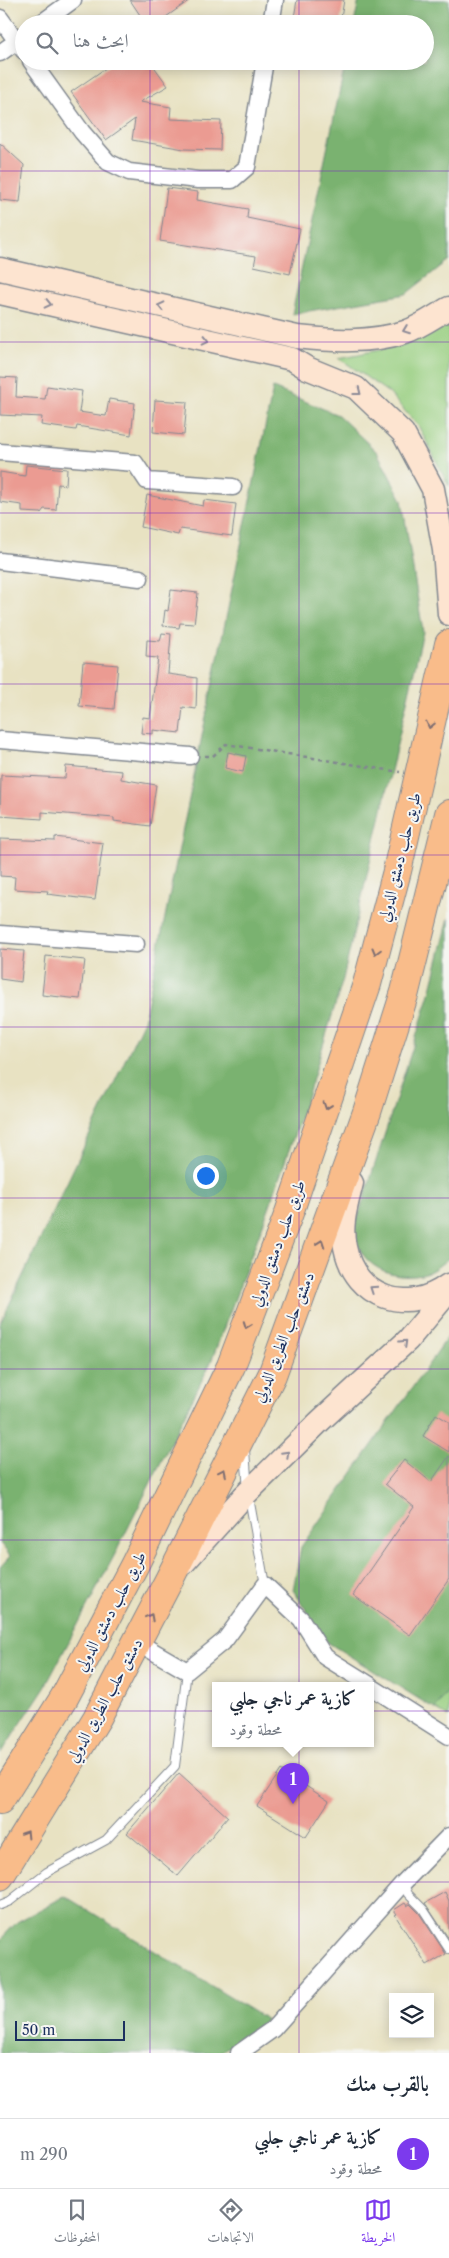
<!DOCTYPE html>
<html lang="ar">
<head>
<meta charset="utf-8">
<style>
  :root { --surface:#fff; --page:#f6f6f7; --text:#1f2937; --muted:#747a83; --line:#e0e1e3; --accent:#7c3aed }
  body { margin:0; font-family:"Libre Caslon Text",Amiri,serif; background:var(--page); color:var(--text); direction:rtl }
  .controls { position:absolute; right:15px; bottom:15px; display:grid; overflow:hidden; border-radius:0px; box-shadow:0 2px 12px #0003 }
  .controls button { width:45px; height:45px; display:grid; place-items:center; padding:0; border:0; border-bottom:1px solid var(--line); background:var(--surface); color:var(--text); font:25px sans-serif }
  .scale { position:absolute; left:15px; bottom:12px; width:110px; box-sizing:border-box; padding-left:5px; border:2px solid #1b2f5e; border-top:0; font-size:14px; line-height:18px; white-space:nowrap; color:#1b2f5e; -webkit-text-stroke:4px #f6f6f2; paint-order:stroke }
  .you { position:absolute; left:205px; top:1175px; width:18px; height:18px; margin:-12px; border:4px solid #fff; border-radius:50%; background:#1a73e8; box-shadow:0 0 0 8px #1a73e833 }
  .badge { display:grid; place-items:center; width:32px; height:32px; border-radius:50%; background:var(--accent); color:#fff; font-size:16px; font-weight:700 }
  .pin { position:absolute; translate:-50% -41px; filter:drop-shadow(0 1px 2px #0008) }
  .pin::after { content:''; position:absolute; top:26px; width:18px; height:15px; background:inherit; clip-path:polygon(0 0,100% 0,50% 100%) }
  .popup { position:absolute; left:212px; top:1682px; width:162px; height:65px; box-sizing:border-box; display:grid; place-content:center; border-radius:0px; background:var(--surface); filter:drop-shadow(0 1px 4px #0005); font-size:16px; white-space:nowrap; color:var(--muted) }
  .popup b { font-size:19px; color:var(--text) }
  .popup::after { content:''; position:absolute; left:50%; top:100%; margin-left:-10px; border:10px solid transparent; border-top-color:var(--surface) }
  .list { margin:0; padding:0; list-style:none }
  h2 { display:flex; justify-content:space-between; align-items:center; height:65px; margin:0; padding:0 20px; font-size:21px }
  h2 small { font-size:16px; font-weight:400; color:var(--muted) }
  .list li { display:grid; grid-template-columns:32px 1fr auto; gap:15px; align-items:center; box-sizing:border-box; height:70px; padding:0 20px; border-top:1px solid var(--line) }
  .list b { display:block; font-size:19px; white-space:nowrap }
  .list p { margin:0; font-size:16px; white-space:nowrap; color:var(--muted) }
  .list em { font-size:16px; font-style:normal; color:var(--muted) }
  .icon { flex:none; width:28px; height:28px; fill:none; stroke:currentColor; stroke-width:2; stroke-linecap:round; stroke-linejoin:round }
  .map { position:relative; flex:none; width:449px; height:2053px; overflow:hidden; direction:ltr }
  .search { position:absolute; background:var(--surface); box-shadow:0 2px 12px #0003; left:15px; right:15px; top:15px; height:55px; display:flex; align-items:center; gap:12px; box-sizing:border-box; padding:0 18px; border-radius:28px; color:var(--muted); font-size:19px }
  .sheet { height:135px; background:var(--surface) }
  nav { display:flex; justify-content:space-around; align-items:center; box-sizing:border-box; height:70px; border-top:1px solid var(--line); background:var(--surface); font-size:14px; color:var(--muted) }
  nav a { display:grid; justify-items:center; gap:2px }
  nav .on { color:var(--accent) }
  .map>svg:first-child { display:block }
</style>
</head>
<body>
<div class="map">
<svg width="449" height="2053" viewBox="0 0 449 2053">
  <rect width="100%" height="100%" fill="#f6f6f2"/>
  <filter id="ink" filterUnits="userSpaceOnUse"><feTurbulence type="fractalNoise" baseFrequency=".02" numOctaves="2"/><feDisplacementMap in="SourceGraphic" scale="10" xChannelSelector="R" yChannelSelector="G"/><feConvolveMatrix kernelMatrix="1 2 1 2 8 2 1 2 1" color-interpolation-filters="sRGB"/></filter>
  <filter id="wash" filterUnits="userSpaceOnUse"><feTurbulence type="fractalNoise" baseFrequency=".0096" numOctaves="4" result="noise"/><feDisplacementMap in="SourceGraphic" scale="20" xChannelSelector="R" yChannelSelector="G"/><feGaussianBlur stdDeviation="1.12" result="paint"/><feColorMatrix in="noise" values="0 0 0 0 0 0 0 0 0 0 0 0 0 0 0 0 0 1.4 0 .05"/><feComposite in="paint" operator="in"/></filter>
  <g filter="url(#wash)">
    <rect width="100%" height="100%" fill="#e8e2c2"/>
    <path fill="#99cf81" stroke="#5a7f70" d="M449 317V486L419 427 389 393 339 358 403 345Z
      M449 1689V1717L435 1709Z"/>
    <path fill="#7ab26f" stroke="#4a7066" d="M359 0H449V260L406 294 292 314 346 61H425V24H354Z
      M273 388 338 415 377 452 402 500 423 632 343 979 309 1092 269 1208 211 1362 115 1554 45 1687 0 1755V1567L10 1556 0 1543V1324L144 1020Z
      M449 918V1258C442 1263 434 1271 426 1273 392 1282 357 1266 354 1229L429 997Z
      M449 1335V1689L435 1709 327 1642 293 1590 301 1547Z
      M65 1896 267 2020 219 2053H0V1940L17 1922Z"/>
    <g id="blocks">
      <path fill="#eb9b92" d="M130 0H190L156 24H146Z
        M297 0H344L340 24H293Z
        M116 61H150L168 86 140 102 171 107 170 119 221 121 220 150 184 149 132 140 135 119 106 140 71 92Z
        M0 143 24 165 20 202 0 200Z
        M167 188 198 192 197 200 248 209 247 218 300 229 290 274 254 266 256 256 160 241Z
        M0 377 17 378 16 397 45 399 47 386 82 391 79 412 106 416 109 399 135 403 131 435 77 426 76 430 41 425 42 417 0 415Z
        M155 400 187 402 184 435 153 432Z
        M26 465 67 469 66 485 58 484 56 510 44 509 41 513 22 512V505L0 502V472L25 476Z
        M147 495 203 506 204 500 236 504 232 536 180 529 178 535 141 527Z
        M171 590 198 593 194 624 180 623 179 628 163 626 165 610 168 611Z
        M162 633 171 634 168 674 197 678 196 709 183 707 180 733 153 730V734L141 733 143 717 150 718 158 658 146 657 147 640 160 641Z
        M83 662 118 665 114 709 79 706Z
        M228 752 246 756 243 772 225 768Z
        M66 766 122 771 121 779 156 785 150 826 114 821V818L42 812V819L0 816 1 775 65 778Z
        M55 837 103 843 95 900 47 894 48 891 14 889 15 877 0 876V839L55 841Z
        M0 949 24 951 21 982 0 979Z
        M46 956 85 960 80 999 42 995Z
        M436 1414 449 1422V1452L423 1436Z
        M449 1456V1579L410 1635 353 1595 414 1507 385 1484 404 1460 431 1482Z
        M281 1770 329 1801 306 1837 257 1806Z
        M179 1773 228 1817 178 1876 127 1833Z
        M445 1892 449 1901V1939L425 1903Z
        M405 1903 407 1906 410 1904 419 1913 446 1954 427 1965 395 1915 397 1914 394 1910Z"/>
    </g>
  </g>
  <g filter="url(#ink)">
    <use href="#blocks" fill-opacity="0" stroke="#828890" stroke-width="1"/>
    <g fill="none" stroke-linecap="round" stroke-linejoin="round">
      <g stroke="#828890" stroke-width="10">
        <path id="lane" d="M245 1449 248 1492 265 1585
          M403 1883 408 1894 423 1909 449 1949
          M0 1905 10 1901 47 1872 106 1840 175 1766 187 1671"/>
      </g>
      <g stroke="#828890" stroke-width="19">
        <path id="street" d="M0 18 24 51
          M40 24 73 0
          M271 24 275 0
          M0 53 24 36
          M31 61 82 132 108 162 129 172 198 180H232L247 167 265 61
          M0 452 135 463 147 481 233 487
          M0 561 140 578
          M0 740 190 756
          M0 934 136 944
          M137 1642 187 1671 225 1640 265 1585 301 1619 325 1657 370 1685
          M370 1686 449 1736
          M239 2053 273 2029 403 1883 449 1836"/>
      </g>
      <g stroke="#828890" stroke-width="25">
        <path id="secondary" d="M0 269 297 337C333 341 370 343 405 332 420 327 435 316 449 308
          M0 293 292 359 307 368 356 388 403 433 433 489 444 550 449 614
          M352 1183C347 1204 340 1225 345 1247 355 1299 408 1315 448 1285
          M183 1564 243 1497 320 1421 408 1340 449 1291"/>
      </g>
      <g stroke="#828890" stroke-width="30">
        <path id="highway" d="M0 1800 64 1698 135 1564 231 1366 289 1213 367 984 397 871 449 644
          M0 1876 97 1718 169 1580 272 1375 367 1112 405 992 449 814"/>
      </g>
      <path stroke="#828890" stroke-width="2.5" stroke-dasharray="4 4" stroke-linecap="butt" d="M205 756H213L226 744 400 772"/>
      <use href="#lane" stroke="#fff" stroke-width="8"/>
      <use href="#street" stroke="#fff" stroke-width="16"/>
      <use href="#secondary" stroke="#fde4d0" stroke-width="22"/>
      <use href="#highway" stroke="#f9bc8a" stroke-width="28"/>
    </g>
    <defs><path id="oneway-chevron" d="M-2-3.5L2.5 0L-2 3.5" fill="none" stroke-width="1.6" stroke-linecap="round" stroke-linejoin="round" transform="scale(1.25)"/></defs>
    <g stroke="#8c8a97">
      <use href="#oneway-chevron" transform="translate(48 304) rotate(13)"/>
      <use href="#oneway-chevron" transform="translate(161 306) rotate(-167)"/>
      <use href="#oneway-chevron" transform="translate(406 330) rotate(159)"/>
      <use href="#oneway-chevron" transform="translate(206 340) rotate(13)"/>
      <use href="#oneway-chevron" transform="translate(358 392) rotate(38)"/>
      <use href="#oneway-chevron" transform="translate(373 1289) rotate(-146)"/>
      <use href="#oneway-chevron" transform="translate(404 1343) rotate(-44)"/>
      <use href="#oneway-chevron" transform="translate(286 1454) rotate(-45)"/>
    </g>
    <g stroke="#7f6e72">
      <use href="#oneway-chevron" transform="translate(430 725) rotate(103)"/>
      <use href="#oneway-chevron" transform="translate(376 951) rotate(105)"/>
      <use href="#oneway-chevron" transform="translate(327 1106) rotate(109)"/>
      <use href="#oneway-chevron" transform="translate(321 1243) rotate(-70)"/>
      <use href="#oneway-chevron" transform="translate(247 1325) rotate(110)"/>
      <use href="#oneway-chevron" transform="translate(223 1472) rotate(-64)"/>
      <use href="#oneway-chevron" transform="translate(150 1617) rotate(-62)"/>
      <use href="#oneway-chevron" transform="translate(26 1834) rotate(-58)"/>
    </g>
  </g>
  <path fill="none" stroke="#7b2cbf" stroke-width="1" stroke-opacity="0.55" d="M150 0V24M299 0V24M150 61V2053M299 61V2053M0 171H449M0 342H449M0 513H449M0 684H449M0 855H449M0 1027H449M0 1198H449M0 1369H449M0 1540H449M0 1711H449M0 1882H449"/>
  <g text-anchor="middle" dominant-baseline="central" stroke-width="4" stroke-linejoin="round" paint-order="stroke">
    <g font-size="16" fill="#1b2f5e" stroke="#f6f6f2">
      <text transform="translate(399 857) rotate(-76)">طريق حلب دمشق الدولي</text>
      <text transform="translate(277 1243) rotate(-70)">طريق حلب دمشق الدولي</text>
      <text transform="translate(283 1337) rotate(-68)">دمشق حلب الطريق الدولي</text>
      <text transform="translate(110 1611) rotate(-62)">طريق حلب دمشق الدولي</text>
      <text transform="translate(104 1700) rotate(-61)">دمشق حلب الطريق الدولي</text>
    </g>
  </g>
</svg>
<div class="controls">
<button><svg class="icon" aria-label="layers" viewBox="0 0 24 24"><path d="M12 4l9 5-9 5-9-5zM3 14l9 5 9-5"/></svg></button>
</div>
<div class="scale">50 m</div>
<div class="you"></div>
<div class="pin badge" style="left:293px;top:1804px">1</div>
<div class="popup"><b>كازية عمر ناجي جلبي</b>محطة وقود</div>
<div class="search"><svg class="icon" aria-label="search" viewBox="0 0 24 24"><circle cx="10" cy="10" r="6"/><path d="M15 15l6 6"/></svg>ابحث هنا</div>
</div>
<section class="sheet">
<h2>بالقرب منك<small></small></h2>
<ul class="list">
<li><span class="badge">1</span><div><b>كازية عمر ناجي جلبي</b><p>محطة وقود</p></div><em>290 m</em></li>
</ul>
</section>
<nav>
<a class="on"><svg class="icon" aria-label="map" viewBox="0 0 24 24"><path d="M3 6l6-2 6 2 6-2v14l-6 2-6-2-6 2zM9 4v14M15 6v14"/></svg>الخريطة</a>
<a><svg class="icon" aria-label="directions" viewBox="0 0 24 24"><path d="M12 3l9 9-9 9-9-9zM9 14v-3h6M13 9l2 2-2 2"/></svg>الاتجاهات</a>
<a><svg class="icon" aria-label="saved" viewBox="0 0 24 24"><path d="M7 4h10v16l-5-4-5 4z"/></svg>المحفوظات</a>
</nav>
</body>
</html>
